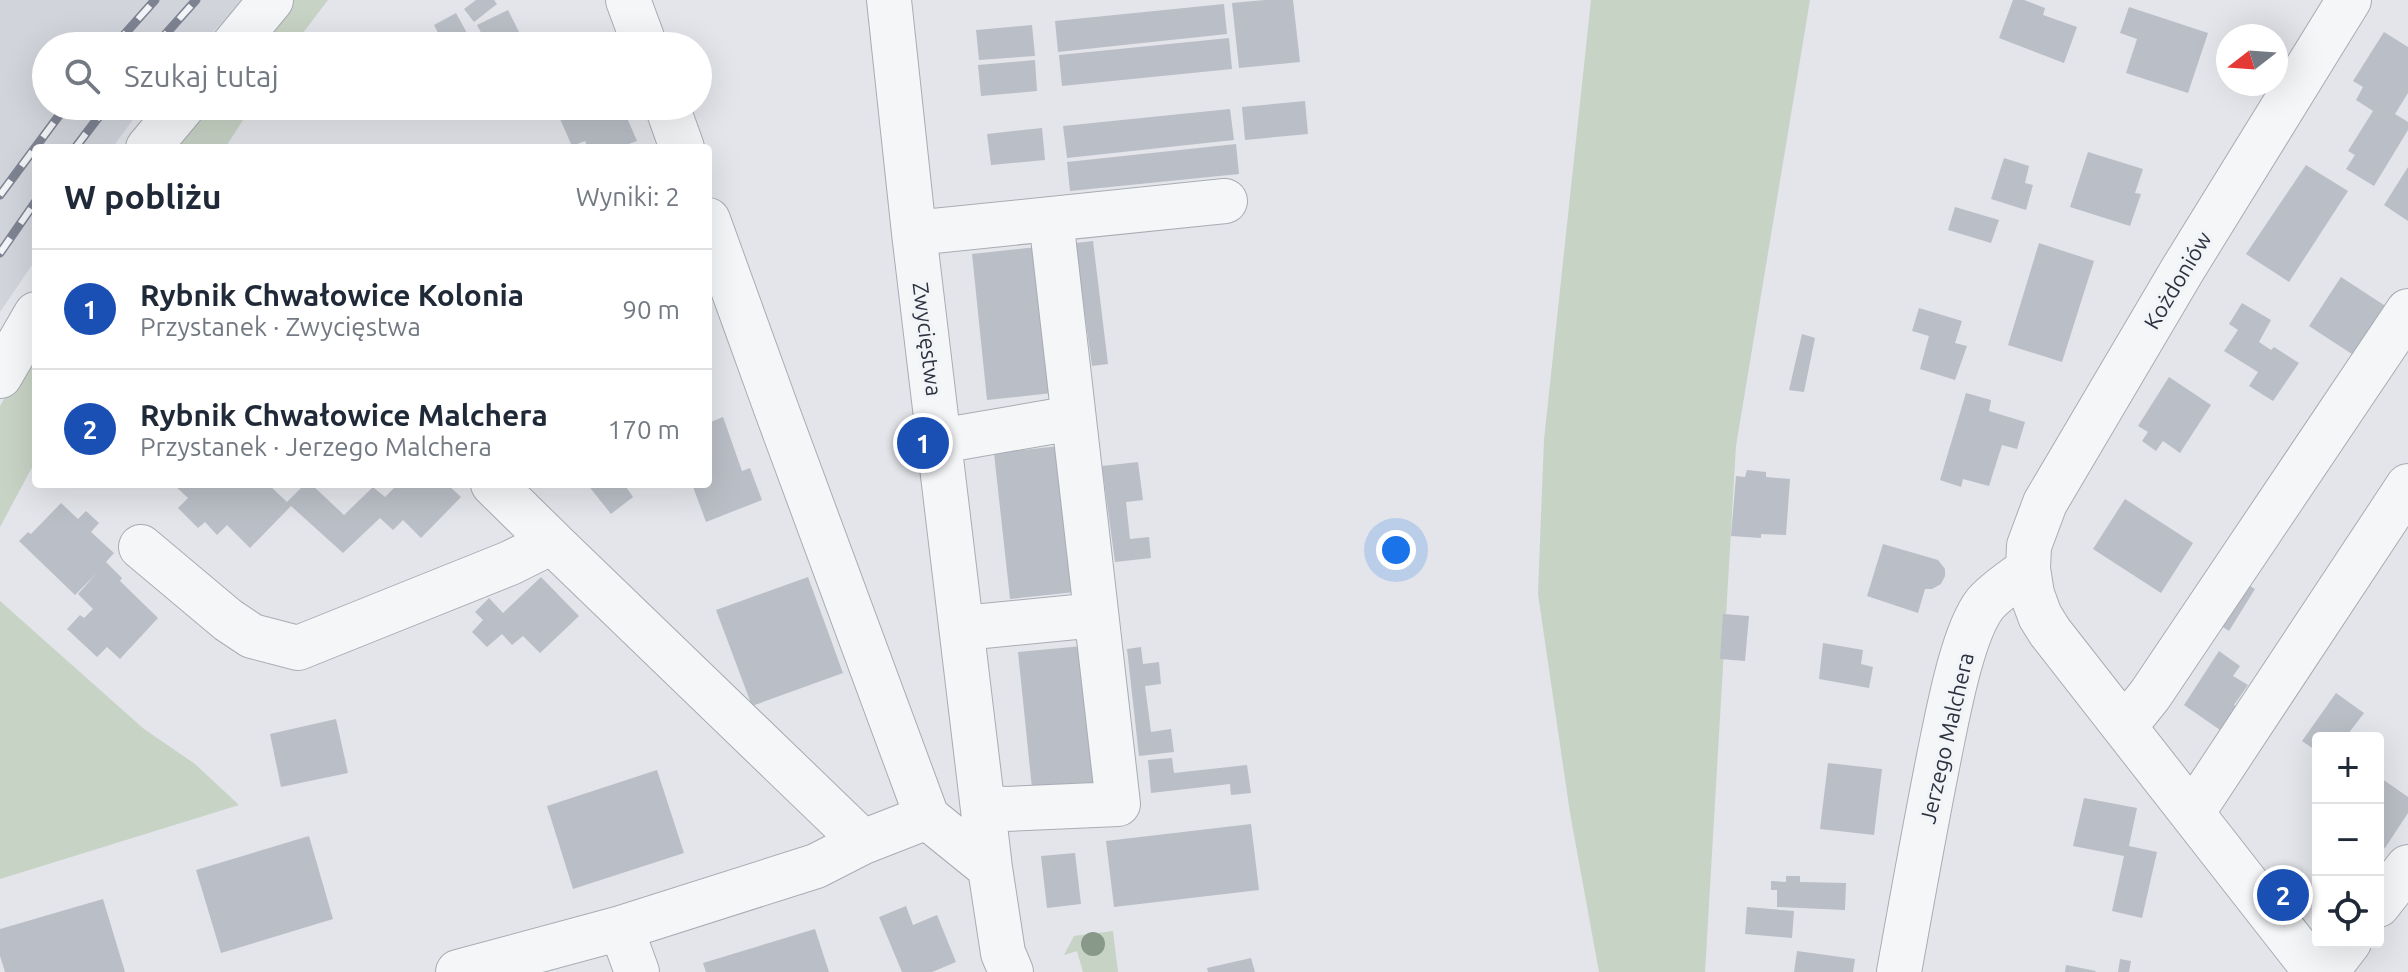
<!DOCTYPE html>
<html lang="pl">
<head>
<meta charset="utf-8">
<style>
  :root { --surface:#fff; --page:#f2f2f3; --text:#1f2937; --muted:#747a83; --line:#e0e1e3; --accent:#c2555a }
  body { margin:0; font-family:Ubuntu,sans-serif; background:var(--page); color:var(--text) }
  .controls { position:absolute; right:24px; bottom:24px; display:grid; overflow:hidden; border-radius:8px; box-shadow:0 8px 32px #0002 }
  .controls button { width:72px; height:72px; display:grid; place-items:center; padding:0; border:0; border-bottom:2px solid var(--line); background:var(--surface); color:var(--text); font:40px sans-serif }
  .compass { position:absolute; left:2216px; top:24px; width:72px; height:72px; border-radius:50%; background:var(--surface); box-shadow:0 8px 32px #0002; rotate:253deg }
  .you { position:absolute; left:1396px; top:550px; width:28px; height:28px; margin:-20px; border:6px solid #fff; border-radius:50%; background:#1a73e8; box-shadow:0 0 0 12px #1a73e833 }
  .badge { display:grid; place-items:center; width:52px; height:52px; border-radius:50%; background:var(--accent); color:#fff; font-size:26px; font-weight:700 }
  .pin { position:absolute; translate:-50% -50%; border:4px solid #fff; box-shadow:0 2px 8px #0006 }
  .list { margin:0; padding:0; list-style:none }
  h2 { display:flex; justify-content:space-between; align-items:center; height:104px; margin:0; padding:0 32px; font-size:34px }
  h2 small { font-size:26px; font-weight:400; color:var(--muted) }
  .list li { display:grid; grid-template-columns:52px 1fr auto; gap:24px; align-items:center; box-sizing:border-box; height:120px; padding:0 32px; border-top:2px solid var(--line) }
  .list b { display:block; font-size:30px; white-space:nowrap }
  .list p { margin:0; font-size:26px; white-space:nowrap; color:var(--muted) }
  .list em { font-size:26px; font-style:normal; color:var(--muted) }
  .icon { flex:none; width:44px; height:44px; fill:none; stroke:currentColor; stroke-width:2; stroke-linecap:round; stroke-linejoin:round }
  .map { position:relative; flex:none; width:2408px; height:972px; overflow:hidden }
  .search { position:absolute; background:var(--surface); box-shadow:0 8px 32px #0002; left:32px; top:32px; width:680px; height:88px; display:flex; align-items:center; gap:20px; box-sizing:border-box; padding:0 28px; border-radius:44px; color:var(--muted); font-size:30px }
  .panel { position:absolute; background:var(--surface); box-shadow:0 8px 32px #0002; left:32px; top:144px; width:680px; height:344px; border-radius:8px }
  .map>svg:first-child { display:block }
</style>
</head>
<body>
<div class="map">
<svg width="2408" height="972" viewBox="0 0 2408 972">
  <rect width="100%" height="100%" fill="#e3e5ea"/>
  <path fill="#d1d4db" d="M0 0H244L200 46H46V106H143L112 148H36V259L0 312Z"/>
  <path fill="#c7d3c5" d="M279 0H328L293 46H245Z
    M1591 0H1810L1736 446 1705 972H1599L1570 813 1538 594 1544 440Z
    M200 106H252L225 148H169Z
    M36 346V460L0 527V406Z
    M0 601 144 729 195 764 239 805 0 879Z
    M1113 931 1118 972H1083L1077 951 1064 955 1074 936Z"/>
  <path fill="#babec6" d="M476 0H494L497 4 474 22 464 9Z
    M1265 0H1293L1300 62 1239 68 1232 3Z
    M2013 0H2024L2045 8 2043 15 2077 27 2064 63 1999 38Z
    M1224 4 1227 34 1058 52 1055 21Z
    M2129 7 2208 33 2188 93 2126 73 2137 39 2120 33Z
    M508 10 524 42 517 46H488L477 25Z
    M456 13 474 46H445L434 25Z
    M1032 25 1035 56 979 60 976 30Z
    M2384 32 2408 47V93L2395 114 2408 122V130L2374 186 2346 169 2355 155 2348 151 2373 111 2356 100 2363 87 2353 81Z
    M1229 38 1232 69 1062 86 1059 55Z
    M1035 60 1037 91 981 96 978 65Z
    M1305 101 1308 134 1245 140 1242 107Z
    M570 106H622L637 141 618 148H588L585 141 572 146 560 119 573 114Z
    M1230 109 1234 140 1067 158 1063 126Z
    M1042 128 1045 160 991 165 987 134Z
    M1236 144 1239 174 1070 191 1067 162Z
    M2088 152 2143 169 2135 193 2141 194 2130 226 2070 207Z
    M2004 158 2029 166 2025 183 2033 185 2026 210 1991 199Z
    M2306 165 2348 191 2289 282 2246 254Z
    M2408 167V221L2384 205Z
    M1955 207 1999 220 1991 243 1948 230Z
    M1093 241 1108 364 1092 366 1075 243Z
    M2039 243 2094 261 2062 362 2008 345Z
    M1037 247 1052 393 987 400 972 254Z
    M2341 277 2390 309 2358 358 2309 326Z
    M2242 303 2271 320 2259 342 2271 350 2274 347 2299 363 2273 401 2249 386 2258 372 2224 351 2238 330 2229 324Z
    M1919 308 1962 321 1955 343 1967 346 1955 380 1920 369 1929 336 1912 331Z
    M1802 334 1815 338 1804 392 1789 390Z
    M2169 377 2211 405 2180 453 2163 441 2156 451 2142 441 2148 432 2138 426Z
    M1966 393 1991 400 1989 411 2025 422 2017 449 2002 445 1989 486 1963 479 1961 487 1940 480Z
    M723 417 742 471 750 468 762 500 706 522 692 484H708V423Z
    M1060 446 1075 592 1010 599 994 453Z
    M1138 462 1143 500 1126 502 1130 539 1149 537 1151 558 1115 562 1102 466Z
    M1747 470 1766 472V477L1790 479 1786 535 1761 534V538L1731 536 1736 476 1745 477Z
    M173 484H268L287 502 305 484H311L344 515 373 487 385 497 398 484H447L461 497 421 538 403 520 393 530 380 518 343 553 291 506 250 548 227 525 217 535 205 522 198 528 178 508 188 498Z
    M587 484H624L633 497 611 514Z
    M2125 499 2193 543 2161 593 2093 549Z
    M61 503 78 519 86 511 99 523 91 532 114 553 106 562 122 578 120 581 158 618 120 659 107 647 97 657 67 629 80 615 84 618 93 609 78 594 97 573 75 595 19 541 28 532 31 534Z
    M1883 544 1938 560 1945 569V576L1941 584 1932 589H1925L1918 613 1867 596Z
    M541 577 579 616 540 653 523 636 512 645 502 634 487 647 472 632 483 620 475 612 489 598 503 613Z
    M808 577 843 673 752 706 716 610Z
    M2238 579 2255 589 2229 631 2212 620Z
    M1723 614 1749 616 1745 661 1720 659Z
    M1823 643 1863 650 1861 664 1873 667 1869 688 1819 679Z
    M1083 646 1099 792 1033 798 1018 652Z
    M1141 647 1143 664 1159 662 1161 684 1145 686 1151 732 1171 729 1174 752 1139 756 1127 649Z
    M2219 651 2240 666 2233 676 2248 685 2234 705 2239 708 2223 732 2184 705Z
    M2336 693 2364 713 2345 738H2318V752L2302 741Z
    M336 719 348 773 281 787 270 734Z
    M1172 758 1174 773 1247 765 1251 793 1231 795 1230 784 1151 793 1148 760Z
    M1828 763 1882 769 1874 835 1820 829Z
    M657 770 684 853 573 889 547 806Z
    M2378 776 2408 797V813L2385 848 2378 843Z
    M2084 798 2137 808 2129 846 2157 852 2142 918 2112 911 2124 856 2073 846Z
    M1251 824 1259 890 1114 907 1106 841Z
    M309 836 333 919 221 953 196 870Z
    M1075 853 1081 904 1047 908 1041 856Z
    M1786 876H1800V882L1846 883 1845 910 1777 907V890H1771V881L1786 882Z
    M103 899 125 972H5L0 956V929Z
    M906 906 913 925 937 915 956 962 932 972H902L879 917Z
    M1747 907 1794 911 1792 938 1745 934Z
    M815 929 829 972H706L703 963Z
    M1797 951 1855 959 1853 972H1794Z
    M1251 958 1255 972H1208L1207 968Z
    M2120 959 2131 961 2129 972H2118Z
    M2066 965 2096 971 2095 972H2065Z"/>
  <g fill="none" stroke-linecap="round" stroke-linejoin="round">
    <g stroke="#a8acb4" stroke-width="46">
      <path id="minor" d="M628 0 645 46
        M889 0 914 233 990 868 1003 953 1011 972
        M233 46 271 0
        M667 106 682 148
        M148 148 183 106
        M708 220 777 411 927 817 990 868
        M914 233 1225 201
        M0 376 36 314
        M940 441 1073 418
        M552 542 863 842
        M141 547 228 620 252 636 298 648 510 563 552 542 493 484
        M963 628 1096 615
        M2125 726 2150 695 2408 311
        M984 807 1005 809 1118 804 1051 219
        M2192 813 2408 486
        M2378 905 2408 867
        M621 928 637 972
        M458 972 621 928 816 866 863 842 927 817
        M1899 972C1913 894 1927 815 1943 737 1950 703 1964 631 1985 604 1996 591 2014 580 2028 569
        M2316 972 2050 632 2040 616 2032 594 2028 569 2029 546 2045 503 2183 269 2349 0
        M2326 972 2349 942"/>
    </g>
    <use href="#minor" stroke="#f5f6f8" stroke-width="44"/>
    <g stroke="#7e8392" stroke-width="9">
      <path id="rail" d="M114 46 155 0
        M155 46 196 0
        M75 148 107 106
        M0 195 66 106
        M0 253 36 201"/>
    </g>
    <use href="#rail" stroke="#f2f4f7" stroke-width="6" stroke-dasharray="18" stroke-linecap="butt"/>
  </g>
  <circle fill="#88998a" cx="1093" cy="944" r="12"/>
  <g text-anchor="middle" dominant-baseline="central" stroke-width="7" stroke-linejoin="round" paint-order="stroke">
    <g font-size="22" fill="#2c3240" stroke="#f2f4f7">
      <text transform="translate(2177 280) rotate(-59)">Kożdoniów</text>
      <text transform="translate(928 339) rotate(83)">Zwycięstwa</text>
      <text transform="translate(1946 738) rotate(-77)">Jerzego Malchera</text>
    </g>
  </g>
</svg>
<div class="controls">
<button>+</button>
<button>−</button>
<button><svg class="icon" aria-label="locate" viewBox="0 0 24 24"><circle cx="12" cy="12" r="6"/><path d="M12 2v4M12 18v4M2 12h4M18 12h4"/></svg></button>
</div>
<svg class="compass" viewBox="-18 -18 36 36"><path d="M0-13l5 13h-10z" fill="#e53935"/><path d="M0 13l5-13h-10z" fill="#747a83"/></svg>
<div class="you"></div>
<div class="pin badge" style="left:923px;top:443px;background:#1a4fb4">1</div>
<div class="pin badge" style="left:2283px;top:895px;background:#1a4fb4">2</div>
<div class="search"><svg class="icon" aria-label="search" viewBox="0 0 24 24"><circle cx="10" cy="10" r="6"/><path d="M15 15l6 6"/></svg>Szukaj tutaj</div>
<section class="panel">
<h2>W pobliżu<small>Wyniki: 2</small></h2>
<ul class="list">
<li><span class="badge" style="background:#1a4fb4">1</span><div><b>Rybnik Chwałowice Kolonia</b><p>Przystanek · Zwycięstwa</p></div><em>90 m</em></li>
<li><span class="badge" style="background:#1a4fb4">2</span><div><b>Rybnik Chwałowice Malchera</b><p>Przystanek · Jerzego Malchera</p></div><em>170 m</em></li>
</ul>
</section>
</div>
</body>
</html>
